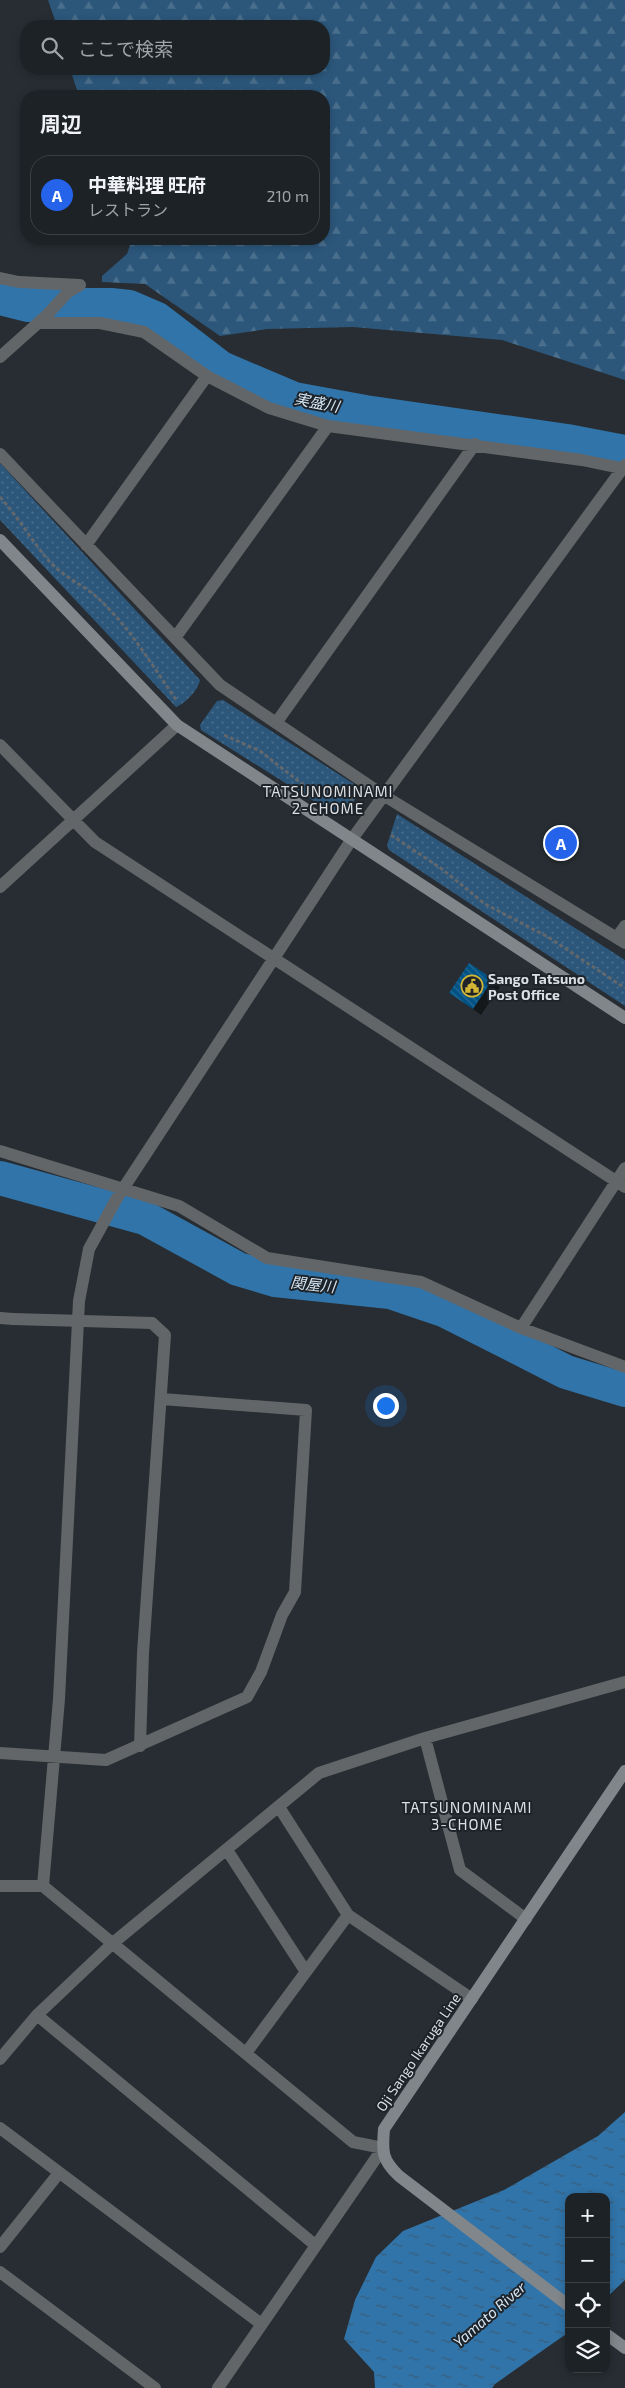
<!DOCTYPE html>
<html lang="ja">
<head>
<meta charset="utf-8">
<style>
  :root { --surface:#1d2226; --page:#252a2e; --text:#f1f3f6; --muted:#a0a4a7; --line:#3b3f43; --accent:#2563eb }
  body { margin:0; font-family:"Exo 2","Noto Sans JP",sans-serif; background:var(--page); color:var(--text) }
  .controls { position:absolute; right:15px; bottom:15px; display:grid; overflow:hidden; border-radius:10px; box-shadow:0 2px 8px #0003 }
  .controls button { width:45px; height:45px; display:grid; place-items:center; padding:0; border:0; border-bottom:1px solid var(--line); background:var(--surface); color:var(--text); font:25px sans-serif }
  .you { position:absolute; left:385px; top:1405px; width:18px; height:18px; margin:-12px; border:4px solid #fff; border-radius:50%; background:#1a73e8; box-shadow:0 0 0 8px #1a73e833 }
  .badge { display:grid; place-items:center; width:32px; height:32px; border-radius:50%; background:var(--accent); color:#fff; font-size:16px; font-weight:700 }
  .pin { position:absolute; translate:-50% -50%; border:2px solid #fff; box-shadow:0 1px 5px #0006 }
  .list { margin:0; padding:0; list-style:none }
  h2 { display:flex; justify-content:space-between; align-items:center; height:65px; margin:0; padding:0 20px; font-size:21px }
  h2 small { font-size:16px; font-weight:400; color:var(--muted) }
  .list li { display:grid; grid-template-columns:32px 1fr auto; gap:15px; align-items:center; box-sizing:border-box; height:80px; margin:0 10px 10px; padding:0 10px; border:1px solid var(--line); border-radius:20px }
  .list b { display:block; font-size:19px; white-space:nowrap }
  .list p { margin:0; font-size:16px; white-space:nowrap; color:var(--muted) }
  .list em { font-size:16px; font-style:normal; color:var(--muted) }
  .icon { flex:none; width:28px; height:28px; fill:none; stroke:currentColor; stroke-width:2; stroke-linecap:round; stroke-linejoin:round }
  .map { position:relative; flex:none; width:625px; height:2388px; overflow:hidden }
  .search { position:absolute; background:var(--surface); box-shadow:0 2px 8px #0003; left:20px; top:20px; width:310px; height:55px; display:flex; align-items:center; gap:12px; box-sizing:border-box; padding:0 18px; border-radius:20px; color:var(--muted); font-size:19px }
  .panel { position:absolute; background:var(--surface); box-shadow:0 2px 8px #0003; left:20px; top:90px; width:310px; height:155px; border-radius:20px }
  .map>svg:first-child { display:block }
</style>
</head>
<body>
<div class="map">
<svg width="625" height="2388" viewBox="0 0 625 2388">
  <defs>
    <pattern id="forest-firs" width="22" height="20" patternUnits="userSpaceOnUse" patternTransform="scale(1.25)"><rect width="22" height="20" fill="#2c577b"/><path d="M5 1l3.5 6h-7zM16 11l3.5 6h-7z" fill="#4a6f8d"/></pattern>
    <pattern id="park-dots" width="8" height="8" patternUnits="userSpaceOnUse" patternTransform="scale(1.25)"><rect width="8" height="8" fill="#2c577b"/><path d="M2 2h.1M6 6h.1" fill="none" stroke="#4a6f8d" stroke-width="1.8" stroke-linecap="round"/></pattern>
    <pattern id="water-ripples" width="26" height="14" patternUnits="userSpaceOnUse" patternTransform="scale(1.25)"><rect width="26" height="14" fill="#3174a9"/><path d="M2 4q2-2 4 0t4 0M15 11q2-2 4 0t4 0" fill="none" stroke="#395e7c"/></pattern>
    <pattern id="building-back-hatch" width="6" height="6" patternUnits="userSpaceOnUse" patternTransform="scale(1.25)"><rect width="6" height="6" fill="#015284"/><path d="M-1 5l2 2M0 0l6 6M5-1l2 2" fill="none" stroke="#256a95"/></pattern>
  </defs>
  <rect width="100%" height="100%" fill="#272d32"/>
  <path fill="url(#forest-firs)" d="M48 0H625V380L502 340 353 327 267 329 220 336 145 284 102 282V276L127 254 132 239H324V96H79L70 69H324V26H57Z"/>
  <path fill="url(#park-dots)" d="M0 463 200 680C198 690 186 703 176 707L0 520Z
    M223 700 357 786 360 793 346 812 336 815 201 730 200 725 217 701Z
    M397 814 625 960V1006L389 850 387 845Z"/>
  <path fill="url(#water-ripples)" d="M625 2112V2280L606 2298V2197H569V2332L495 2384 492 2388H375L374 2372 344 2339 355 2300 376 2257 403 2231 504 2190 598 2136Z"/>
  <path fill="#0007" d="M493 980 500 987 481 1015 451 993Z"/>
  <g fill="none" stroke-linecap="round" stroke-linejoin="round">
    <path stroke="#3174a9" stroke-width="34" d="M0 298 28 305H111L129 307 157 319 221 368 294 399 365 412 567 441 625 452
      M0 1178 145 1218 238 1269 275 1280 390 1292 446 1311 566 1372 625 1390"/>
  </g>
  <path fill="url(#building-back-hatch)" d="M469 963 493 979 473 1009 449 993Z"/>
  <g fill="none" stroke-linecap="round" stroke-linejoin="round">
    <path stroke="#62676c" stroke-width="3" stroke-dasharray="4 2.5" stroke-linecap="butt" d="M0 497C18 517 32 541 49 561 62 575 77 582 92 593 127 622 151 664 177 701
      M224 735 260 751 306 787 346 796 354 800
      M391 835 442 869 485 904 548 937 625 988"/>
    <path stroke="#636668" stroke-width="12" d="M0 278 19 282 80 285
      M38 323H100L144 332 207 376 269 408 328 426 582 460 625 469
      M0 357 47 315 68 292 80 285
      M0 454 220 685 383 795 625 943
      M86 545 207 376
      M175 638 328 426
      M276 723 475 444
      M0 745 95 842 625 1187
      M0 887 177 725
      M617 937 625 926
      M0 1151 179 1206 267 1258 421 1282 521 1328 625 1367
      M0 1318 13 1319
      M521 1328 625 1168
      M425 1738 460 1870 526 1919
      M140 1746 143 1653 165 1335 152 1323
      M0 1753 106 1760 247 1697 261 1672 282 1615 295 1592 306 1410 162 1399
      M279 1807 348 1915 472 1999
      M227 1850 306 1972
      M0 1886H43L353 2142 383 2148 218 2388
      M43 1886 59 1699 79 1301 89 1249 117 1198 352 839 625 465
      M37 2015 314 2244
      M246 2053 348 1915
      M0 2059 37 2015 113 1943 319 1773 425 1738 625 1682
      M0 2128 260 2323
      M0 2247 59 2173
      M0 2272 155 2388"/>
    <path stroke="#81868a" stroke-width="12" d="M0 540 177 725 625 1018
      M569 2306 399 2176C382 2160 382 2152 384 2129L625 1771
      M606 2334 625 2348"/>
    <path stroke="#636668" stroke-width="12" d="M13 1319 152 1323"/>
  </g>
  <defs>
    <g id="civic-ring" transform="scale(1.125)"><circle r="9.5" fill="#1d2328" stroke="#d4b635" stroke-width="1.5"/><path d="M-.6-6.5H3V-4.5H.6V-3L4-1V1h2V6H-6V1h2V-1L-.6-3ZM-1.2 2.5V6h2.4V2.5Z" fill="#d4b635"/></g>
  </defs>
  <g fill-rule="evenodd">
    <use href="#civic-ring" x="472" y="986"/>
  </g>
  <g text-anchor="middle" dominant-baseline="central" stroke-width="4" stroke-linejoin="round" paint-order="stroke">
    <g font-size="14" font-weight="bold" fill="#dbdee2" stroke="#1d2328" text-anchor="start">
      <text x="488" y="978">Sango Tatsuno<tspan x="488" dy="16">Post Office</tspan></text>
    </g>
    <g font-size="14" fill="#dbdee2" stroke="#1d2328">
      <text transform="translate(418 2052) rotate(-56)">Oji Sango Ikaruga Line</text>
    </g>
    <g font-size="15" font-style="italic" fill="#d6e7f6" stroke="#1d2328">
      <text transform="translate(317 402) rotate(11)">実盛川</text>
      <text transform="translate(313 1284) rotate(6)">関屋川</text>
      <text transform="translate(489 2314) rotate(-41)">Yamato River</text>
    </g>
    <g font-size="15" letter-spacing="1" fill="#dbdee2" stroke="#1d2328">
      <text x="328" y="791">TATSUNOMINAMI<tspan x="328" dy="17">2-CHOME</tspan></text>
      <text x="467" y="1807">TATSUNOMINAMI<tspan x="467" dy="17">3-CHOME</tspan></text>
    </g>
  </g>
</svg>
<div class="controls">
<button>+</button>
<button>−</button>
<button><svg class="icon" aria-label="locate" viewBox="0 0 24 24"><circle cx="12" cy="12" r="6"/><path d="M12 2v4M12 18v4M2 12h4M18 12h4"/></svg></button>
<button><svg class="icon" aria-label="layers" viewBox="0 0 24 24"><path d="M12 4l9 5-9 5-9-5zM3 14l9 5 9-5"/></svg></button>
</div>
<div class="you"></div>
<div class="pin badge" style="left:561px;top:843px">A</div>
<div class="search"><svg class="icon" aria-label="search" viewBox="0 0 24 24"><circle cx="10" cy="10" r="6"/><path d="M15 15l6 6"/></svg>ここで検索</div>
<section class="panel">
<h2>周辺<small></small></h2>
<ul class="list">
<li><span class="badge">A</span><div><b>中華料理 旺府</b><p>レストラン</p></div><em>210 m</em></li>
</ul>
</section>
</div>
</body>
</html>
